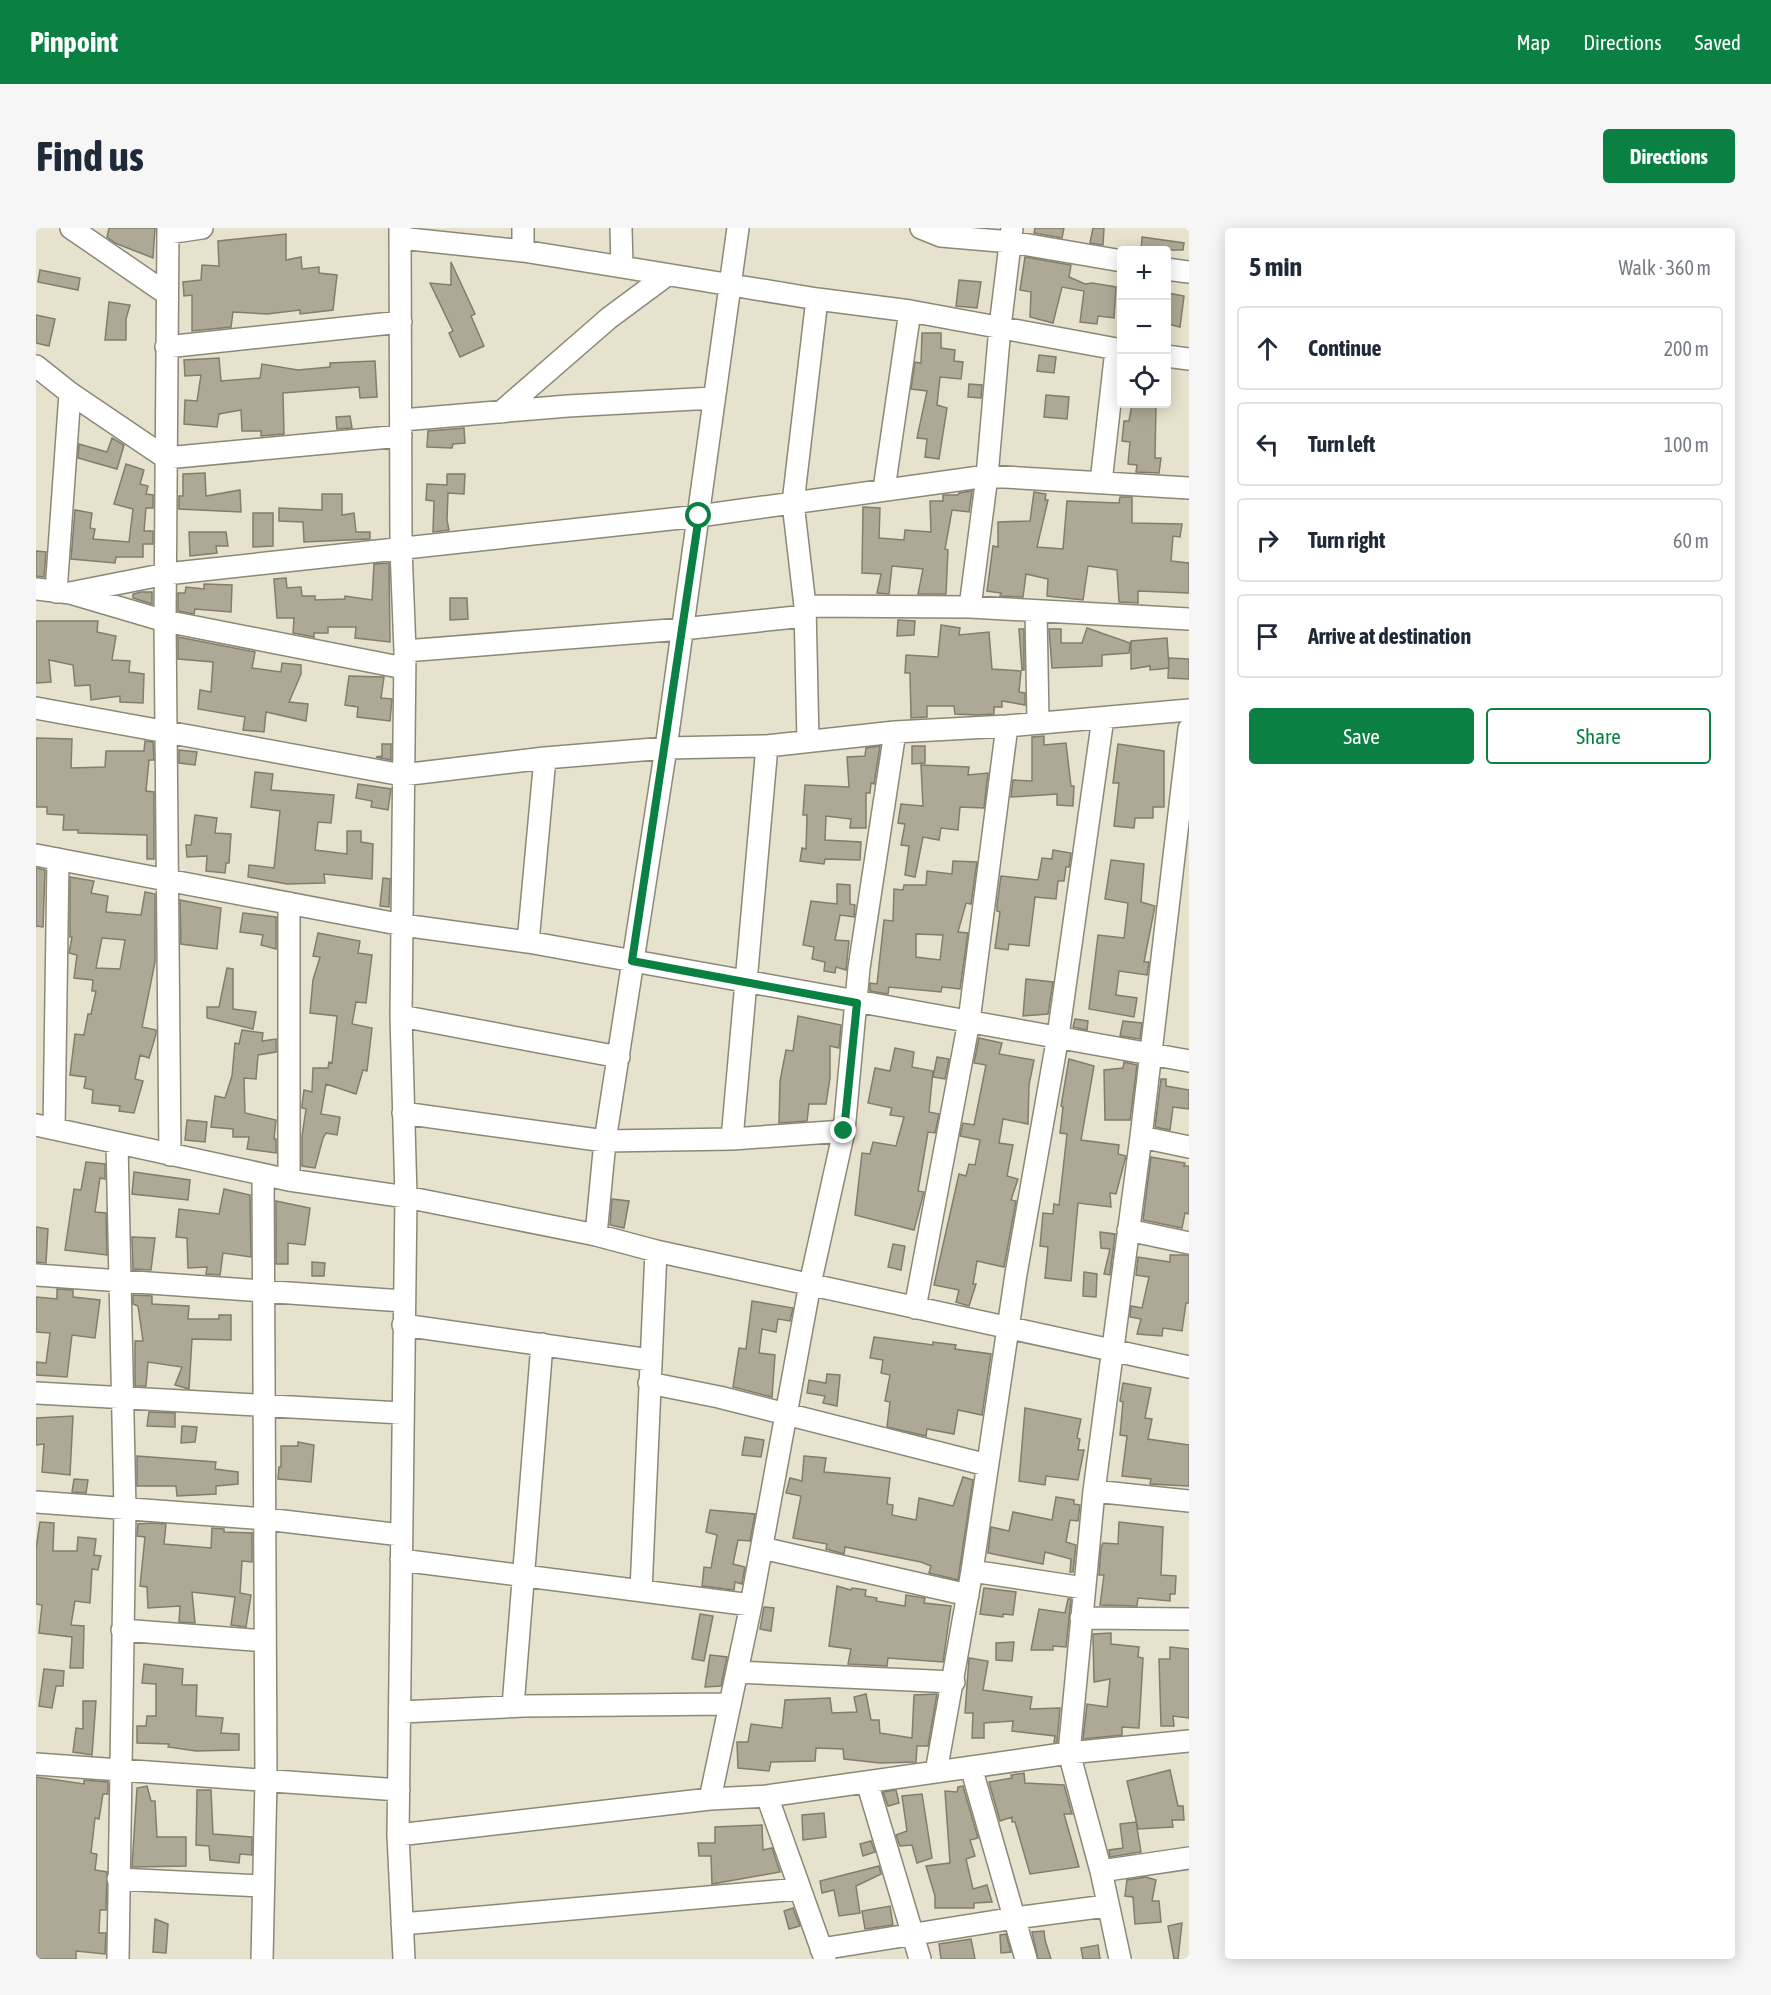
<!DOCTYPE html>
<html lang="en">
<head>
<meta charset="utf-8">
<style>
  :root { --surface:#fff; --page:#f6f6f7; --text:#1f2937; --muted:#747a83; --line:#e0e1e3; --accent:#0b8043 }
  body { margin:0; font-family:"Asap Condensed",sans-serif; background:var(--page); color:var(--text) }
  .controls { position:absolute; right:18px; top:18px; display:grid; overflow:hidden; border-radius:6px; box-shadow:0 3px 15px #0003 }
  .controls button { width:54px; height:54px; display:grid; place-items:center; padding:0; border:0; border-bottom:2px solid var(--line); background:var(--surface); color:var(--text); font:30px sans-serif }
  .stop { position:absolute; width:18px; height:18px; margin:-14px; border:4px solid #0b8043; border-radius:50%; background:#fff }
  .stop.end { background:#0b8043; border-color:#fff; box-shadow:0 2px 6px #0008 }
  .list { margin:0; padding:0; list-style:none }
  h2 { display:flex; justify-content:space-between; align-items:center; height:78px; margin:0; padding:0 24px; font-size:26px }
  h2 small { font-size:20px; font-weight:400; color:var(--muted) }
  .list li { display:grid; grid-template-columns:39px 1fr auto; gap:18px; align-items:center; box-sizing:border-box; height:84px; margin:0 12px 12px; padding:0 12px; border:2px solid var(--line); border-radius:6px }
  .list b { display:block; font-size:22px; white-space:nowrap }
  .list em { font-size:20px; font-style:normal; color:var(--muted) }
  .actions { display:flex; gap:12px; padding:18px 24px }
  .actions a { flex:1; padding:14px 0; border:2px solid var(--accent); border-radius:6px; text-align:center; font-size:21px; color:var(--accent) }
  .actions .main { background:var(--accent); color:#fff }
  .icon { flex:none; width:33px; height:33px; fill:none; stroke:currentColor; stroke-width:2; stroke-linecap:round; stroke-linejoin:round }
  .map { position:relative; flex:none; width:1153px; height:1731px; overflow:hidden; border-radius:6px }
  header { display:flex; align-items:center; gap:36px; box-sizing:border-box; height:84px; padding:0 30px; background:var(--accent); color:#fff }
  header strong { font-size:28px }
  nav { display:flex; gap:33px; margin-inline-start:auto; font-size:21px }
  .intro { display:flex; align-items:center; justify-content:space-between; box-sizing:border-box; height:144px; padding:0 36px }
  h1 { margin:0; font-size:42px }
  .button { padding:15px 27px; border-radius:6px; background:var(--accent); color:#fff; font-size:21px; font-weight:700 }
  main { display:flex; gap:36px; padding:0 36px }
  aside { flex:1; background:var(--surface); border-radius:6px; box-shadow:0 3px 15px #0003 }
  .map>svg:first-child { display:block }
</style>
</head>
<body>
<header>
<strong>Pinpoint</strong>
<nav><a>Map</a><a>Directions</a><a>Saved</a></nav>
</header>
<div class="intro"><h1>Find us</h1><a class="button">Directions</a></div>
<main>
<div class="map">
<svg width="1153" height="1731" viewBox="0 0 1153 1731">
  <rect width="100%" height="100%" fill="#e7e2ce"/>
  <path fill="#ada996" stroke="#827d6c" stroke-width="1.5" fill-rule="evenodd" d="M73 0H119L117 30 79 15 71 9Z
    M999 0H1028L1026 10 998 5Z
    M1057 0H1068L1067 17 1054 15Z
    M250 6V32L265 29 266 41 283 39V45L301 47 297 82 264 86V82L231 86 197 84 195 99 156 103V67L148 68 147 54 165 52 166 37 183 38 182 13Z
    M1106 9 1148 15 1147 22H1105Z
    M989 29 1035 37 1033 49 1049 56 1056 55 1080 59 1078 90 1062 88 1061 96 1044 94 1048 63 1026 59 1017 95 994 89 995 64 984 62Z
    M415 34 439 86 435 88 448 118 424 129 413 105 417 103 394 55 415 57Z
    M4 42 44 50 42 62 2 54Z
    M923 52 945 54 941 80 920 78Z
    M1132 65 1148 68 1144 99 1131 96Z
    M73 74 94 77 90 91V112H69Z
    M0 87 19 91 13 118 0 115Z
    M886 105H905V120L919 122 918 133 927 134 925 151 904 149 901 177 911 180 903 231 889 229 891 211 881 210 891 163 875 161 879 134 885 135Z
    M1003 127 1020 129 1018 145 1001 143Z
    M183 130 185 153 224 150 226 136 262 142 294 139V135L339 133 341 169 324 170 323 159 247 165 248 206 225 208V203H206L205 182 183 186 181 199 148 196 149 172 161 173 165 147 149 148 148 132Z
    M933 156 946 157 945 170 932 169Z
    M1010 167 1033 169 1031 191 1008 189Z
    M1096 176H1120L1119 230H1125L1123 245 1100 244 1101 237 1092 236 1094 214 1086 213 1088 193H1093Z
    M314 188 316 200 301 201 300 189Z
    M428 200 429 215 417 216 416 220 391 219 392 203Z
    M76 210 88 217 81 241 42 230 43 216 71 224Z
    M90 236 108 242 104 256 112 258 110 266 117 267V280H110L108 303H117V316H107V329H80L79 335 35 331 39 282 56 285 54 300 59 301 57 311 93 314 97 281 78 276Z
    M169 245 170 268 204 262 205 284 143 281V268H147V246Z
    M411 246H429L428 266 412 265 411 292 413 302 397 304 398 273 390 272 391 256 411 257Z
    M936 263 933 284 916 282 909 321 912 322 910 366H882L887 341 856 338 853 366 841 365 845 346 826 345 827 279 844 280 843 310 868 312 869 302 895 304 894 273H907V267H922L923 265Z
    M998 264 1010 266 1009 272H1012L1001 319 1027 321 1031 273 1083 275 1084 269H1096V295L1146 296 1144 309 1137 308 1135 333 1153 335V365L1102 363V375L1083 374 1081 342 1052 338 1047 372 1011 368 1012 351 990 346 987 369 964 368 965 365 951 363 957 318 962 319V294L994 293Z
    M286 266H306V287L318 285 320 304H334V311L268 314 267 294 243 293V280L286 282Z
    M217 285H237V318L217 319Z
    M153 304H190L192 318H180L181 325 154 328Z
    M0 323 10 324 8 349 0 348Z
    M353 335 354 414 319 410 320 399H292V405H278V409L257 405 258 390H241L238 351 250 350 251 360 265 359 266 368H279V372L309 371V368L336 372 338 336Z
    M168 356 196 357 195 384 159 381 158 386 142 383V365H149L150 359 168 361Z
    M105 364H116V376L97 370V366Z
    M414 370H431L432 391 414 392Z
    M862 392 879 393 878 407 861 408Z
    M0 393H62L61 404 80 408 76 432 94 433 93 444 108 446 107 475 84 474V468L55 472 54 457 39 458 37 437 13 432 15 454 0 455Z
    M905 397 924 400 923 407 953 404 956 441 985 443 983 464 989 465V477L966 473V479H958V486L940 487 919 486 918 478H891V489L875 490 874 445H869L870 427 902 429Z
    M1051 400 1094 415 1093 425 1066 427V438L1016 440 1013 401H1025V415H1046Z
    M983 401H988V442H986Z
    M142 409 219 424 216 440 245 444 246 435 265 437V446L253 474 272 476 270 493 230 484 228 504 207 502 209 489 162 481 164 462 175 464 177 434 142 431Z
    M1131 410 1133 440 1114 442V438L1095 441V413Z
    M1133 430 1153 431V451L1132 450Z
    M313 448 348 449 345 470 356 471 354 493 321 489 322 479 309 477Z
    M1008 508V517L1030 515 1035 558H1038L1037 578 1021 577V566L975 569 977 552 996 553V509Z
    M0 510 36 511 35 540 69 539 70 523H108L109 513 117 514 118 532H113L110 563 118 564V631H111V607L42 605V602H27L28 587 11 586V579H0Z
    M346 516H355V532L340 529 346 528Z
    M1082 516 1128 523V579H1117V590H1099L1098 600 1078 598 1083 555H1077Z
    M844 518 838 556 835 555 834 565H830V600H814L815 591 790 588 789 612 825 614 824 632 789 631 788 636 764 633 766 620 770 621 771 587H767L769 557 813 559 811 529 829 528 830 520Z
    M876 518H889V535L876 536Z
    M143 522 161 524 159 537 143 535Z
    M885 537 933 539 932 547 952 545 948 580 924 579 922 602 905 600 903 612 887 609 879 649 869 647 873 618 865 617 869 596 862 595 865 576 887 578Z
    M219 544 237 546 235 562 298 567 295 595 282 594 279 622 311 626V603H325V614L337 616 336 651 288 646 289 655 251 656 212 649 213 637 238 640 244 583 215 579Z
    M322 556 355 561 352 582 335 579 336 573 320 570Z
    M159 587 181 590 179 605 195 606 193 635H190L189 645 170 643 171 628 151 629 150 617H155Z
    M1017 622 1035 625 1033 639H1030L1028 653H1022L1020 671 999 669 993 718 973 716 972 722 959 720 964 684 961 683V677L965 648 1002 652 1006 630 1016 631Z
    M1075 632 1108 636 1105 674 1119 678 1108 734H1113L1111 747 1083 743 1080 767 1101 770 1098 789 1053 781 1062 707 1088 710 1092 675 1069 671Z
    M917 633 941 634 935 676 930 675 922 704 932 705 924 761 906 759 905 764 853 759 852 766 834 763V755L841 756 848 692 857 693 858 661 867 662 868 657H890L891 643 916 646ZM880 706 907 707 904 732 880 729Z
    M0 640 9 642 7 699 0 698Z
    M34 649 58 653 55 665 72 668 70 684 105 687 109 664 119 666V734L106 799 120 802V806L113 830 104 827 99 851 107 853 98 885 83 883 84 878 56 875 57 862 48 860 50 849 34 847 39 806 48 807 52 786H55L60 763H56L57 752 38 750 41 727 33 725 36 709H34ZM66 710 89 712 84 741 60 740Z
    M347 650 354 651 353 679 344 678Z
    M801 656 814 657V676L819 677 818 689 804 687 799 712 813 713 810 742 800 739 799 745 788 743 789 734 776 731 778 719 767 717 775 673 801 676Z
    M144 672 185 680 181 721 145 716Z
    M207 685 240 689V721L225 717 227 707 204 704Z
    M282 705 324 713 322 725 336 727 330 775 320 774 316 796 336 800 331 843 327 842 320 866 290 856 285 886 304 889 301 907 290 905 287 910 279 940 266 938V908L270 881 266 880V877L268 862 276 864 277 840H292L293 834 296 835 301 788 274 785 277 752 284 729 277 728Z
    M191 740 197 741V781L220 784 217 801 171 790V779H183Z
    M990 751 1017 754 1012 786 987 788Z
    M762 788 805 797 803 820 794 818V850L790 876H773L771 893 743 895 744 853 750 822 757 823Z
    M1039 791 1052 793 1051 802 1037 799Z
    M1087 793 1106 795 1104 811 1084 808Z
    M206 802 227 805 226 813 240 811V824L222 827 220 851 208 850 209 885 240 892 238 911H240V925L211 921 213 909H197V901L175 899 179 868 189 870 196 848 199 815 203 816Z
    M943 810 966 815 963 826 998 832 993 857 992 896 967 891 963 915 977 917 971 948 982 951 975 972 980 973 968 1039 941 1033 937 1056H940L933 1078 920 1074 923 1062 898 1057 923 946 930 948 933 936 939 937 944 912 924 908 927 895 938 897 950 837 938 835Z
    M859 820 878 824 876 839 897 843 893 884 903 886 899 905 892 904 882 963 888 964 878 1002 819 987 826 925 834 926 837 914 860 918 868 889 854 887 856 880 832 875 839 840 854 843Z
    M901 829 913 831 909 851 897 849Z
    M1033 831 1058 838 1045 912 1083 917 1082 926 1090 928 1080 966 1074 965 1075 979 1042 975 1035 1053 1009 1050 1012 1019 1004 1018 1007 985 1017 986 1018 976 1023 977 1031 906 1024 905 1027 879 1025 878Z
    M1088 834 1101 837 1094 892H1069L1068 842 1087 840Z
    M1125 851H1130V858L1153 862V881L1137 879 1134 902 1119 899Z
    M151 892 171 894 169 914 149 912Z
    M1115 929 1149 935 1148 938H1153V986L1149 985 1146 1000 1107 992Z
    M50 934 69 936V951L64 950 59 984 70 985 71 1027 29 1022 38 961 45 962Z
    M98 944 154 952 152 972 96 966Z
    M188 961 214 967 215 1029 187 1025 184 1047 170 1046 171 1039 152 1040 151 1010 140 1009 143 981 183 986Z
    M576 971 593 973 588 1000 574 997Z
    M240 973 274 980 269 1017 252 1015V1036H240Z
    M0 999 12 1001 10 1035 0 1034Z
    M1064 1004 1079 1006 1074 1047 1068 1046 1074 1021 1065 1020Z
    M96 1009 119 1010 115 1042 97 1041Z
    M857 1016 869 1018 865 1042 852 1039Z
    M1134 1027H1153V1075H1150L1146 1103 1127 1100 1126 1108 1101 1106 1105 1091 1094 1089 1095 1078 1106 1080 1113 1049 1100 1047 1102 1029 1134 1034Z
    M276 1034 289 1035 288 1048H276Z
    M1048 1044 1061 1046 1060 1069 1047 1068Z
    M21 1061 37 1062V1069L64 1072 59 1110 36 1107 31 1149 0 1147V1134L10 1135 14 1105 0 1104V1069L21 1071Z
    M97 1067 116 1068V1076L153 1078 152 1091H183V1087H195V1112L156 1111 153 1161 139 1157 146 1139 112 1134 110 1158H99V1113H107L102 1078 97 1076Z
    M716 1073 757 1080 754 1093 742 1091 740 1104 726 1101 723 1125 739 1127 736 1169 697 1159 703 1120 710 1121Z
    M838 1109 897 1117V1114L920 1117 919 1121 955 1126 946 1187 922 1182 918 1206 891 1201 890 1208 851 1199 854 1174 849 1173 854 1147 845 1145 847 1132 834 1130Z
    M791 1146 804 1147 801 1178 787 1175 789 1168 771 1165 773 1152 790 1155Z
    M1087 1155 1115 1160 1109 1190 1116 1191 1112 1211 1153 1217V1258L1114 1256 1115 1251 1086 1248 1091 1208 1084 1207 1087 1174 1084 1173Z
    M989 1180 1045 1191 1041 1210 1044 1211 1042 1222H1048L1042 1252 1010 1248 1009 1257 983 1253Z
    M113 1184 139 1185V1199L111 1198Z
    M37 1188 34 1247 6 1244 8 1216 0 1217V1190Z
    M146 1198 161 1199 159 1214 145 1215Z
    M709 1209 728 1212 725 1229 706 1227Z
    M262 1214 278 1217 275 1254 242 1251 243 1239H245V1218H262Z
    M101 1228 180 1234 179 1241 202 1244V1256L180 1258V1266L141 1268 140 1258H101Z
    M768 1228 790 1230 788 1244 854 1250 851 1276 857 1277 856 1287 880 1292 883 1270 917 1278 927 1249 937 1252 922 1352 893 1345 895 1338 885 1334 809 1319 808 1326 790 1321 791 1316 757 1310 765 1268 750 1265 754 1250 766 1253Z
    M38 1251 52 1252 50 1265 36 1264Z
    M1020 1269 1038 1272V1276L1044 1277 1042 1293 1034 1292 1030 1314 1040 1317 1037 1344H1034L1035 1331 1009 1324 1007 1336 952 1325 955 1299 973 1303 977 1284 1016 1292Z
    M674 1282 719 1286 714 1313 702 1312 697 1336 709 1339 706 1356 699 1354 698 1362 666 1358 668 1339 675 1340 681 1307 670 1304Z
    M4 1294 18 1295 17 1323H41L42 1309 60 1311 58 1327 65 1328 62 1342 56 1341 54 1375 39 1373 35 1397 48 1398 47 1440H34L36 1409 3 1405 6 1377 0 1376V1320Z
    M1083 1294 1127 1299 1125 1347 1140 1348 1139 1366H1134V1373L1102 1370 1101 1378 1064 1377 1068 1347H1063L1065 1320 1067 1315 1082 1316Z
    M115 1295 130 1296 128 1316 175 1320 176 1300 188 1301V1304L216 1305V1334L206 1333 204 1365 215 1367 210 1399 195 1397 199 1369 156 1364 159 1395 143 1394 144 1378 112 1380 111 1359 104 1358 109 1309 101 1308 102 1296Z
    M801 1358 815 1362 816 1360 830 1362 829 1368 841 1370 840 1373 869 1378 870 1367 889 1370 888 1375 915 1378 907 1434 852 1430 851 1438 812 1436 815 1421 793 1418Z
    M948 1360 980 1364 977 1387 967 1386V1389L944 1386Z
    M1032 1371H1035L1030 1419 1017 1418V1422H995L1003 1381 1029 1385Z
    M728 1379 738 1380 735 1403 724 1401Z
    M664 1386 677 1388 668 1433 656 1431Z
    M1075 1405V1416L1103 1419 1102 1429 1107 1430 1103 1500 1086 1499V1507L1047 1511 1051 1476 1071 1479 1074 1451 1058 1454 1057 1406Z
    M978 1414 976 1433 960 1432V1415Z
    M1134 1419 1153 1421V1490L1137 1488 1138 1498H1125L1123 1431H1134Z
    M674 1427 691 1429 685 1458 669 1459Z
    M933 1430 952 1433 947 1462 996 1469 994 1481 1024 1480 1021 1514H1018L1019 1508 976 1503 977 1493 948 1495V1510H936L937 1485H929Z
    M108 1436 147 1441 146 1457H161L160 1488 187 1490 185 1505 203 1506V1522L160 1523 132 1519 133 1516 101 1515V1498H110L111 1488H120V1456L106 1455Z
    M8 1441 28 1443 27 1458H20L16 1480 3 1478Z
    M830 1466 835 1492H843L844 1505 876 1510 878 1467 901 1466 892 1518H881L880 1534 844 1535 808 1531 807 1521 780 1520 779 1533 735 1534 733 1543 702 1540 701 1514H712L715 1496 746 1500 749 1472 794 1470 796 1485 821 1484 818 1469Z
    M47 1473H60L56 1527 37 1524 40 1500 47 1501Z
    M1134 1542 1142 1578H1147L1148 1592H1136L1137 1599 1102 1601 1091 1553Z
    M988 1545 989 1555 1028 1557 1036 1586H1028L1043 1639 994 1646 979 1594H976V1589L964 1593 953 1554 976 1550 975 1547Z
    M0 1549 48 1556V1552L72 1554V1566H67L63 1591 59 1590 55 1625 61 1626 59 1642 71 1644 70 1682H64L63 1705H70L69 1726 40 1723V1731H0Z
    M111 1558 115 1573H119L121 1609H150V1638L96 1639 101 1560Z
    M927 1558 942 1610 934 1612 939 1628 930 1631 937 1661 951 1657 956 1674 938 1675V1680H899V1668L890 1638 914 1635 909 1563 921 1564 922 1559Z
    M161 1562H175L177 1606 216 1609V1627L204 1626 203 1635 174 1632 173 1618 160 1617Z
    M860 1562 863 1575 852 1578 847 1564Z
    M886 1566 896 1630 881 1635 876 1617 864 1618 860 1607 871 1603 866 1568Z
    M788 1585 790 1609 767 1612 766 1587Z
    M1100 1594 1105 1624 1074 1629 1073 1622 1087 1620 1084 1596Z
    M726 1597 727 1622 736 1620 744 1644 676 1656 675 1628H663L662 1615H679V1599Z
    M835 1613 839 1624 827 1628 824 1616Z
    M843 1638 845 1646 820 1658 824 1685 803 1688 798 1662 786 1665 784 1653Z
    M1110 1649 1120 1652 1116 1673H1123L1125 1694 1099 1696 1097 1669 1089 1668 1091 1652Z
    M854 1678 857 1697 829 1701 826 1683Z
    M757 1680 764 1698 753 1701 748 1683Z
    M119 1691 132 1696 130 1725 117 1724Z
    M1146 1695 1142 1731H1138L1132 1698Z
    M1008 1703 1009 1712 1015 1731H1002L996 1704Z
    M970 1706 975 1724 965 1725 964 1707Z
    M935 1711 939 1731H905L903 1716Z
    M1062 1717 1064 1731H1047L1045 1720Z"/>
  <g fill="none" stroke-linecap="round" stroke-linejoin="round">
    <g stroke="#8c8876" stroke-width="24">
      <path id="minor" d="M35 0 131 66
        M132 0 129 393 134 927
        M364 0 365 321 369 423 365 788 370 969 362 1607 368 1731
        M585 0 586 39
        M885 0 905 8 975 14 1086 33
        M132 5 166 0
        M364 10 487 23 586 39 781 71 874 83 1086 122
        M487 23V0
        M1130 41 1153 44
        M130 119 365 94
        M1130 128 1153 131
        M0 138 34 165 130 230 365 208
        M465 184 573 90 631 47
        M366 192 532 178 677 170
        M1065 254 1080 122
        M848 261 874 83
        M0 361 34 365 129 393 368 440
        M20 364 34 165
        M34 365 130 346 663 288 951 248 1153 260
        M769 378 934 379 1153 391
        M934 379 951 248 964 99 976 0
        M1000 383 1002 493
        M369 423 646 401 769 388
        M0 480 366 547 509 530 630 520 731 518 859 504 971 498 1153 482
        M772 513 769 378 757 275 781 71
        M0 627 367 697 492 714 1153 833
        M253 675V952
        M492 714 509 530
        M365 788 583 829
        M367 885 569 913 696 911 808 903
        M0 897 253 952 370 969 560 1007 620 1023 1153 1139
        M18 901 22 631
        M1105 909 1153 919
        M696 911 731 518
        M81 915 89 1281 82 1731
        M1092 1002 1153 1015
        M560 1007 569 913 630 520 702 0
        M0 1047 367 1073
        M879 1080 933 793 971 498
        M367 1097 614 1132
        M613 1155 683 1169 951 1237
        M0 1165 366 1185
        M1058 1263 1153 1273
        M0 1274 230 1291 365 1307
        M726 1320 932 1367
        M365 1332 715 1377
        M936 1343 1048 1360
        M605 1363 620 1023
        M1045 1390 1153 1391
        M86 1402 229 1413
        M701 1444 918 1454
        M477 1478 506 1116
        M366 1484 488 1478 693 1476
        M0 1536 363 1562
        M935 1539 990 1731
        M900 1544 936 1343 980 1046 1022 808 1067 490
        M831 1554 884 1731
        M731 1568 789 1731
        M674 1571 715 1377 774 1056 808 903 823 740 859 504
        M362 1607 674 1571 731 1568 1033 1525 1153 1513
        M1065 1643 1153 1630
        M82 1651 226 1658
        M366 1696 762 1661
        M785 1721 979 1690 1070 1678
        M226 1731 230 1552 227 947
        M1084 1731 1065 1643 1033 1525 1058 1263 1105 909 1153 501"/>
    </g>
    <use href="#minor" stroke="#fff" stroke-width="21"/>
  </g>
  <g fill="none" stroke-linecap="round" stroke-linejoin="round">
    <path stroke="#0b8043" stroke-width="8" d="M663 288 596 733 821 775 808 903"/>
  </g>
</svg>
<div class="controls">
<button>+</button>
<button>−</button>
<button><svg class="icon" aria-label="locate" viewBox="0 0 24 24"><circle cx="12" cy="12" r="6"/><path d="M12 2v4M12 18v4M2 12h4M18 12h4"/></svg></button>
</div>
<div class="stop" style="left:663px;top:288px"></div>
<div class="stop end" style="left:808px;top:903px"></div>
</div>
<aside>
<h2>5 min<small>Walk · 360 m</small></h2>
<ul class="list">
<li><svg class="icon" aria-label="ahead" viewBox="0 0 24 24"><path d="M12 20V5M6 11l6-6 6 6"/></svg><div><b>Continue</b></div><em>200 m</em></li>
<li><svg class="icon" aria-label="left" viewBox="0 0 24 24"><path d="M17 20v-9H6M10 6l-5 5 5 5"/></svg><div><b>Turn left</b></div><em>100 m</em></li>
<li><svg class="icon" aria-label="right" viewBox="0 0 24 24"><path d="M7 20v-9h11M14 6l5 5-5 5"/></svg><div><b>Turn right</b></div><em>60 m</em></li>
<li><svg class="icon" aria-label="arrive" viewBox="0 0 24 24"><path d="M6 21V4h12l-3 4 3 4H6"/></svg><div><b>Arrive at destination</b></div></li>
</ul>
<div class="actions"><a class="main">Save</a><a>Share</a></div>
</aside>
</main>
</body>
</html>
